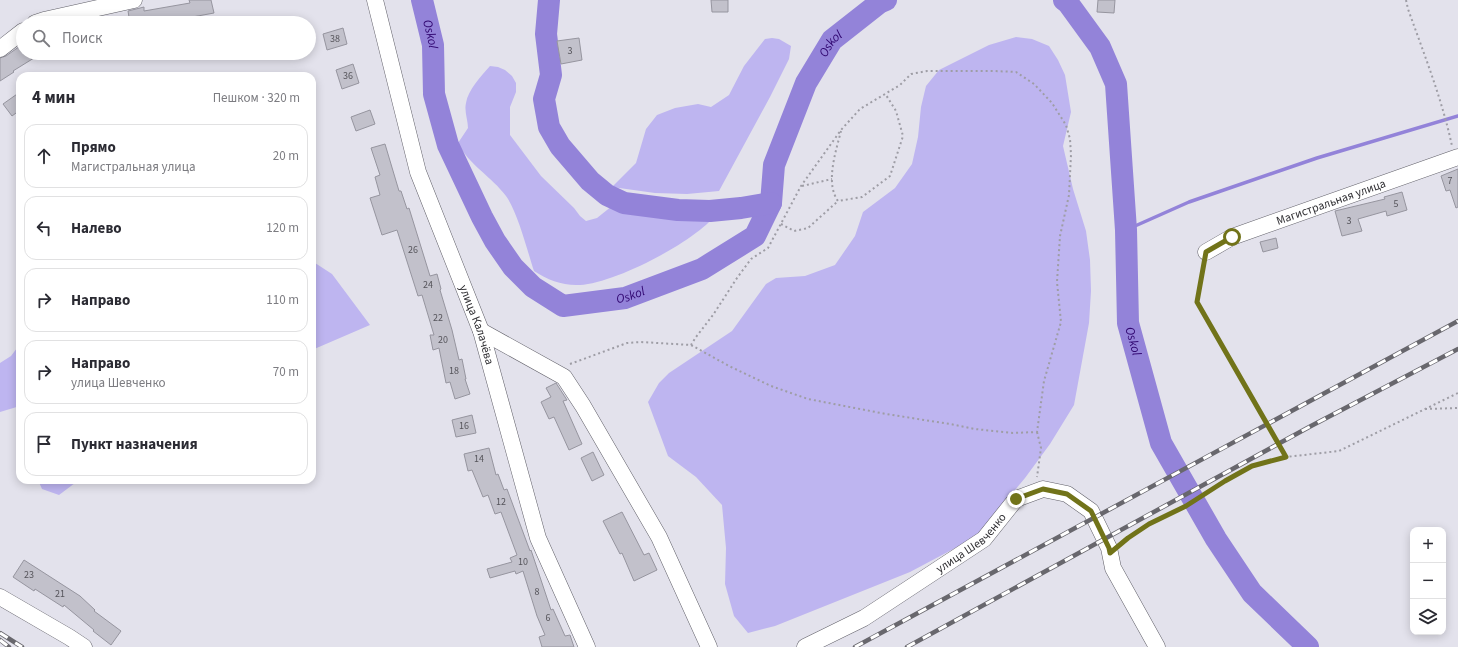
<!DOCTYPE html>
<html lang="ru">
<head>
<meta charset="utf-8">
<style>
  :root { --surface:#fff; --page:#f7f7f7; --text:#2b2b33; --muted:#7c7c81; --line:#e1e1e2 }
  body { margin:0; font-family:"Source Sans 3",sans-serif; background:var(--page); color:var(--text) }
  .controls { position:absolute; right:12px; bottom:12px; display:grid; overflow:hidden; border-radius:8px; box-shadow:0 2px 10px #0003 }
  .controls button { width:36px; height:36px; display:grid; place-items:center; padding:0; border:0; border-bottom:1px solid var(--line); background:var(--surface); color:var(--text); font:20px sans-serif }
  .stop { position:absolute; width:12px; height:12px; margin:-9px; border:3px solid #717319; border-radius:50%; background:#fff }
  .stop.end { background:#717319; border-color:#fff; box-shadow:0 1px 4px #0008 }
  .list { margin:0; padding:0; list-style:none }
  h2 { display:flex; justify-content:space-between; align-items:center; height:52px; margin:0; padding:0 16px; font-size:17px }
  h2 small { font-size:13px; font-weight:400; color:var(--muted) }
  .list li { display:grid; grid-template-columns:26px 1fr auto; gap:12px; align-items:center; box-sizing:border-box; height:64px; margin:0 8px 8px; padding:0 8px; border:1px solid var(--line); border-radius:12px }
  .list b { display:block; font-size:15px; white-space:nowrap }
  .list p { margin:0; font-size:13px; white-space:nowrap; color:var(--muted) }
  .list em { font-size:13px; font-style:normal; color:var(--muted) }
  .icon { flex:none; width:22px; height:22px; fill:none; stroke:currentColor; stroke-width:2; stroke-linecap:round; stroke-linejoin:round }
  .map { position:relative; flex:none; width:1458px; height:647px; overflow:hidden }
  .search { position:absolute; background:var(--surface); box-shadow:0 2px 10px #0003; left:16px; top:16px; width:300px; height:44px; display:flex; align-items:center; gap:10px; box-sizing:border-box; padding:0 14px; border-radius:22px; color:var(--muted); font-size:15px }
  .panel { position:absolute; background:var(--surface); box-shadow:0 2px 10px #0003; left:16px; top:72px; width:300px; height:412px; border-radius:12px }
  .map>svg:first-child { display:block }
</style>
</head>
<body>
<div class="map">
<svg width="1458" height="647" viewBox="0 0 1458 647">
  <rect width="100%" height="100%" fill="#e3e2ec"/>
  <path fill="#beb5f0" d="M1016 37 1032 39 1049 46 1058 60 1065 75 1071 112 1063 146 1073 189 1086 231 1090 260 1091 291 1089 323 1074 405 1050 444 1025 478 976 537 910 572 775 626 748 633 734 616 725 584 726 548 722 505 696 477 668 456 648 402 659 383 669 373 732 331 766 284 776 278 805 276 835 265 855 236 863 212 895 188 912 164 918 137 921 107 926 86 939 70 989 45Z
    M772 38 779 39 791 46 789 59 770 97 719 191 687 194 655 193 612 187 636 163 646 129 657 115 675 108 698 104 711 107 729 95 744 66 765 39Z
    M490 66 498 67 505 70 512 76 516 83V92L510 107V135L541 176 574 208 580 216 586 221 597 218 612 206 656 212 688 213 719 211C699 240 616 283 580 285 563 286 548 280 534 271 527 250 518 213 506 196 492 177 468 164 458 143L468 128C468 120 464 111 466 103 468 90 481 76 490 66Z
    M312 261 332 274 370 325 312 350Z
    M20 344V406L0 412V363L11 356Z
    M38 480H79L59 495 42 489Z"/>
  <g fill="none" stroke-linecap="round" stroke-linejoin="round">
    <path stroke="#9383d9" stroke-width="3.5" d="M1126 230 1189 202 1317 158 1458 116"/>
    <g stroke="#9383d9" stroke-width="22">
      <path id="s1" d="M422 0 433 45 434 94 448 145 482 217 495 241 513 267 533 287 563 306 625 298 702 269 755 236 771 203 774 165 806 83 832 40 879 3 886 0"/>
      <path d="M549 0 546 34 551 75 544 99 549 127 560 146 590 181 607 195 624 203 678 210 710 211 741 208 771 203"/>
      <path id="s2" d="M1064 0 1068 3 1100 47 1116 84 1126 230 1128 323 1161 443 1216 539 1252 593 1308 647"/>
    </g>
  </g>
  <path fill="#c2c1cb" stroke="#96959f" d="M189 0H211L214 13 176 20 177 23H130L128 11 144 7V11L190 3Z
    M711 0H728V12H712Z
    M1098 0H1115L1114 13 1097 12Z
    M343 28 347 44 327 50 323 34Z
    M579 38 582 60 561 64 557 41Z
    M23 44V53H42L13 71 14 72 0 81V58L6 56Z
    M353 64 359 83 342 89 336 70Z
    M20 92V110L12 116 3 104Z
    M370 110 375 124 356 131 351 117Z
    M385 144 399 191H401L407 209 409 208 430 276 437 274 441 289 440 290 452 330 459 360 462 359 466 379H465L470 394 455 399 450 382 446 383 439 348 433 350 430 335H434L422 295 418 296 397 230 382 235 370 198 380 195 375 177 380 175 371 148Z
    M1458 169V207L1456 208 1450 190 1446 191 1441 176Z
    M1402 192 1407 210 1387 216 1386 211 1358 219 1362 231 1342 236 1335 211 1385 199 1384 197Z
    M1276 238 1278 248 1263 252 1260 242Z
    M556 383 567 400 563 401 582 444 569 450 554 417 549 419 541 402 551 397 546 388Z
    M472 415 476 433 456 437 452 420Z
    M489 448 496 475 498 474 504 490 507 489 530 551 531 550 551 610 553 609 565 636 570 635 574 647H542L539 637 545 635 537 616 523 571 516 574 515 571 490 578 487 569 512 562 510 558 517 555 501 512 495 514 488 495 483 497 472 470 468 471 464 454Z
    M593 452 604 475 592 481 581 458Z
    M622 512 644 555 649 553 657 570 634 581 622 553 620 554 603 521Z
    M24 560 80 596 95 610 94 611 121 631 111 645 93 631 94 630 64 605 63 607 35 589 34 591 13 577Z"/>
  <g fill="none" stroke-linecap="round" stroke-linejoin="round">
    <g stroke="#616069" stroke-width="17">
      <g id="minor">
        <path id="s3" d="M375 0 418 172 481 331 538 538 587 647"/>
        <path d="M35 23 44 20 134 0"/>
        <path d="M0 49 23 31"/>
        <path id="s4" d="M1206 252 1232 237 1458 157"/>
        <path d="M481 331 564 377 583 406 659 537 709 647"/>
        <path d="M0 597 69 637 84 647"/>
        <path id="s5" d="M805 647 864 618 984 539 1016 499 1043 489 1067 494 1091 511 1109 548 1113 568 1157 647"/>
      </g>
    </g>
    <path stroke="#9e9da5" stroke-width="2" stroke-dasharray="2 3" stroke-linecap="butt" d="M1406 0 1408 9C1424 54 1442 99 1452 146
      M841 131C836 151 825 183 838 201L862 197 890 176 903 136 896 111 886 95
      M802 186 832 179
      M781 224 794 231 808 228 838 201
      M1204 265 1197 302 1286 457 1339 451 1458 393
      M570 364 627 343 641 342 691 345 729 366 771 386 808 399 886 414 950 424 975 429 1013 433 1037 432 1044 381 1061 322 1057 282 1060 236 1069 195 1071 155 1070 139 1066 125 1052 103 1034 84 1016 72 994 71H927L911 74 900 85 860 109 841 130 801 186 768 248 751 259 737 278 713 315 696 337 691 345
      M1425 409 1458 408
      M1037 432 1041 448 1037 477
      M1122 543 1149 524 1186 506 1225 481 1252 466 1286 457"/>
    <use href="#minor" stroke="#fff" stroke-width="16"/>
    <g stroke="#68676d" stroke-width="4.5">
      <path id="rail" d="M0 633 22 647
        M0 640 9 647
        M855 647 1458 321
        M907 647 1311 426 1458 349"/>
    </g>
    <use href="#rail" stroke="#fff" stroke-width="3" stroke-dasharray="9" stroke-linecap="butt"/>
  </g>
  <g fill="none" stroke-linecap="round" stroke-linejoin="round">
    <path stroke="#717319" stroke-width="5" d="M1016 499 1043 489 1067 494 1091 511 1109 548 1110 553 1128 538 1149 524 1186 506 1225 481 1252 466 1286 457 1197 302 1206 252 1232 237"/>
  </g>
  <g text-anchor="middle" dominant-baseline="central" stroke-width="3" stroke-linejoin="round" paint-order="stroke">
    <g font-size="10" fill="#55545a">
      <text x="335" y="39">38</text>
      <text x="570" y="51">3</text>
      <text x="348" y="76">36</text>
      <text x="1450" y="181">7</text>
      <text x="1396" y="204">5</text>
      <text x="1349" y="221">3</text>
      <text x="413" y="250">26</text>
      <text x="428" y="285">24</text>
      <text x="438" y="318">22</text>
      <text x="443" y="340">20</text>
      <text x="454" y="371">18</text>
      <text x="464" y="426">16</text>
      <text x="479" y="459">14</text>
      <text x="501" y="502">12</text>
      <text x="523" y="562">10</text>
      <text x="29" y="575">23</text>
      <text x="537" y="592">8</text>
      <text x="60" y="594">21</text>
      <text x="548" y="618">6</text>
    </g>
    <g font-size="12" fill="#313034" stroke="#fff">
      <text stroke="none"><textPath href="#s4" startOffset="135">Магистральная улица</textPath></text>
      <text stroke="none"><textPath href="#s3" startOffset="341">улица Калачёва</textPath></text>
      <text stroke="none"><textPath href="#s5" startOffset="197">улица Шевченко</textPath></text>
    </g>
    <g font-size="13" font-style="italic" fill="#320872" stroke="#fff">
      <text stroke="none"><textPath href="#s1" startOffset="35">Oskol</textPath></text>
      <text stroke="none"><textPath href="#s1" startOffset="767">Oskol</textPath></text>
      <text stroke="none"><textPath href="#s1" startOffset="419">Oskol</textPath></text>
      <text stroke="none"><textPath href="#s2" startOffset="358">Oskol</textPath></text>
    </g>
  </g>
</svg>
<div class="controls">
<button>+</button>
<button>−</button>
<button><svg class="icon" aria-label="layers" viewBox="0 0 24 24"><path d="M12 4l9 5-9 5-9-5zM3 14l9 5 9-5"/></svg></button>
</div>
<div class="stop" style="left:1232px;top:237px"></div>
<div class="stop end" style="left:1016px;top:499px"></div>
<div class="search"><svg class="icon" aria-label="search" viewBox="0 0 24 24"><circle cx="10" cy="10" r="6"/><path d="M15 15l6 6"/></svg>Поиск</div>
<section class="panel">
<h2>4 мин<small>Пешком · 320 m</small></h2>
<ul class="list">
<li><svg class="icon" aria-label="ahead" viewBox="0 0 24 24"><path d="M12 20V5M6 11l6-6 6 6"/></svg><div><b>Прямо</b><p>Магистральная улица</p></div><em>20 m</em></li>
<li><svg class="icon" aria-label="left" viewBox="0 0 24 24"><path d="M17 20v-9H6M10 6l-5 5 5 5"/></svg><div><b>Налево</b></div><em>120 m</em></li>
<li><svg class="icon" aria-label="right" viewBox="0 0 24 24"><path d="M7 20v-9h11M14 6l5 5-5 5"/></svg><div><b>Направо</b></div><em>110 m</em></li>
<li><svg class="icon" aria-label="right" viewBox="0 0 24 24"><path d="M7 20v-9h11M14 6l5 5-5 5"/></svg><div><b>Направо</b><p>улица Шевченко</p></div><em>70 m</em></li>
<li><svg class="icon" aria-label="arrive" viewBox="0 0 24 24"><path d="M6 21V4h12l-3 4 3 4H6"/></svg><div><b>Пункт назначения</b></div></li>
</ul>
</section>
</div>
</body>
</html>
